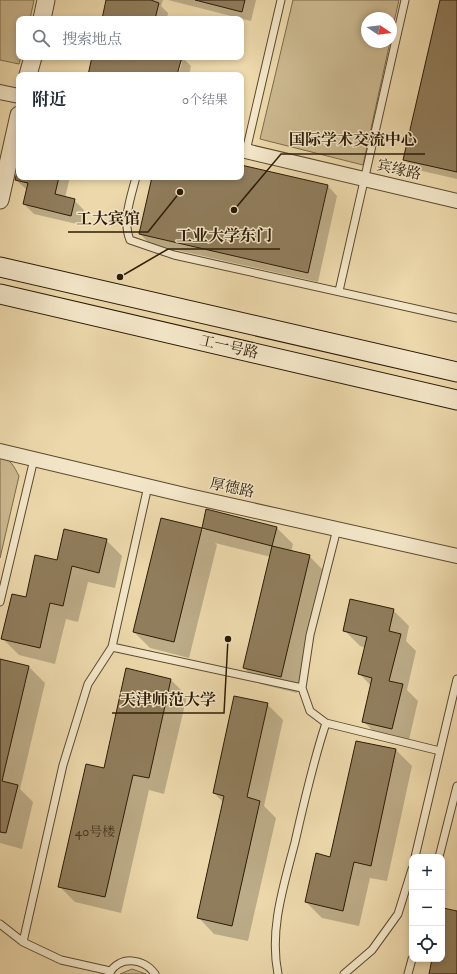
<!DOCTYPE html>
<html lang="zh">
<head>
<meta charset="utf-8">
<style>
  :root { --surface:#fff; --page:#f2f2f3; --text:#1f2937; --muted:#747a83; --line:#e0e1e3 }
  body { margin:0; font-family:"IM FELL DW Pica","Noto Serif SC",serif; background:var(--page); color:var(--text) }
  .controls { position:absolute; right:12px; bottom:12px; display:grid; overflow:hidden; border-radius:8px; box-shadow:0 2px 6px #0003 }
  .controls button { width:36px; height:36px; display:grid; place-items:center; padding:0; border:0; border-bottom:1px solid var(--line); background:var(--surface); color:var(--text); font:20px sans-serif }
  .compass { position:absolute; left:361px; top:12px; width:36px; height:36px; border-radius:50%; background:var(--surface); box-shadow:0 2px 6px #0003; rotate:103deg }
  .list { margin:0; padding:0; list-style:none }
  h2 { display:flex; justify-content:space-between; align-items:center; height:52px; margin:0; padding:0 16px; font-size:17px }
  h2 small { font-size:13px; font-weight:400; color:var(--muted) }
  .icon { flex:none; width:22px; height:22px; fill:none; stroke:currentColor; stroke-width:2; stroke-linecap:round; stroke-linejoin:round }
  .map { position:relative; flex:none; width:457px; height:974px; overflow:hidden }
  .search { position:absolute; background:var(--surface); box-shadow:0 2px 6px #0003; left:16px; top:16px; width:228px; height:44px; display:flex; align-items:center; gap:10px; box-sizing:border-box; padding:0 14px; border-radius:8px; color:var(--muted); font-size:15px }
  .panel { position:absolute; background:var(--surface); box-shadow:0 2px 6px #0003; left:16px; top:72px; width:228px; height:108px; border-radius:8px }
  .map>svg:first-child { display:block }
</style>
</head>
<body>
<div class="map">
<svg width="457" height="974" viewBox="0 0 457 974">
  <rect width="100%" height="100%" fill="#ecd8ab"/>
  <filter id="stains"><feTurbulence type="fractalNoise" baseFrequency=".005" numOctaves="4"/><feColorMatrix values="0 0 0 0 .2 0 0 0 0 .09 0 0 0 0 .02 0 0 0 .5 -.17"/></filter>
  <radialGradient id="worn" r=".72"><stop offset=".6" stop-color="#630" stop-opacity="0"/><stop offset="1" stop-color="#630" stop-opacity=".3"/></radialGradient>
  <path fill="#cbb88f" stroke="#7c6a4a" d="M0 0H34L30 19H19V57H21L19 64 0 60Z
    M293 0H399L391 35V18H367V42H390L363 165 260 139Z
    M0 456C11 459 14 467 19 476L0 558Z
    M132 969 146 974H120Z"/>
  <path fill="#0003" d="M107 0H163L161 6 168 13 167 19H103Z
    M168 0H256L251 21Z
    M441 0H457V179L414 169 404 159Z
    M93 57H182L191 66 189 75H178L182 62H180L176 75H89Z
    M241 166 328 186 337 196 318 282 150 244 140 234 153 177H241Z
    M19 168V177H70L65 198 74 200 84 210 81 225 34 214 24 204 27 190 16 180Z
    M162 519 205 530 203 528H277L293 544 291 552 309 556 325 572 297 693 260 684 244 668 271 557 215 543 217 545 189 658 150 648 134 632Z
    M106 540 122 556 115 588 88 582 78 622 66 619 55 664 19 655 3 639 26 598 57 562Z
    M393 610 409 626 406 641 416 651 407 690 418 701 408 744 379 737 363 721 371 686 360 674 366 648 360 646 344 630Z
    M0 662 29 667 45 683 20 789 33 802 22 849 0 843Z
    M171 680 187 696 164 794 149 790 121 913 75 902 59 886 105 769Z
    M267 704 283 720 264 806 276 818 248 941 214 934 198 917 224 803 214 793Z
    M396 750 412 766 387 881 370 878 359 926 322 918 306 902Z
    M444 909 457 912V974H430L434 959H442Z"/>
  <path fill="#907d5c" stroke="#2c1b06" d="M106 0H151L159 3 155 19H102Z
    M195 0H245L242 12Z
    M440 0H457V172L403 160Z
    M92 57H182L177 75H88Z
    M19 164V177H59L55 194 75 199 71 216 23 204 28 183 15 180Z
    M241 165 328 185 308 273 139 234 152 177H241Z
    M206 509 277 527 272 546 202 528Z
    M161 518 202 528 174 642 133 632Z
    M64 529 107 539 99 573 72 566 63 606 50 603 40 648 1 639 12 594 26 597 35 555 57 560Z
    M272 546 310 555 281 677 243 668Z
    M350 599 394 609 389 631 401 634 389 681 403 684 392 729 362 722 372 678 358 674 367 637 343 631Z
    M0 659 29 666 2 781 18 785 6 833 0 832Z
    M126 668 171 679 149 778 133 775 105 897 58 887 86 764 104 768Z
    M234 696 268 703 247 797 260 801 232 926 197 918 224 796 213 793Z
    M356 741 396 749 371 866 354 862 343 911 305 902 316 853 330 857Z
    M443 908 457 911V974H429L432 959H442Z"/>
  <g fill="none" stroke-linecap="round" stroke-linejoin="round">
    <g stroke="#5c4a2f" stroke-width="9">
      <path id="service" d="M246 151 281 0
        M136 177C131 197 122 220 130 240L174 255 457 318
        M339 291 405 0
        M148 486 112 647 302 688
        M337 529 310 635 302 688 310 711 326 723 440 751
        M0 602 34 459
        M415 857 457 679
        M439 857 457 786
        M0 924 23 942 61 960 110 971
        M23 942 63 765 88 684 112 647
        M109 974C119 955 144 958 155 974
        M278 974C269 929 284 885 295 842 304 802 313 762 326 723
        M344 974 372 950 398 914 412 869
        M408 974 412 959"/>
    </g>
    <g stroke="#5c4a2f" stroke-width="16">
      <path id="minor" d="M0 92 19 96
        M241 150 457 201
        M0 451 189 496 457 556"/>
    </g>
    <g stroke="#5c4a2f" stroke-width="19">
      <path id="tertiary" d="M42 19 46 0
        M28 75 33 57
        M0 200 19 115"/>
    </g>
    <g stroke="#2c1b06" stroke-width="21">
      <path id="secondary" d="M0 267 457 372
        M0 294 457 400"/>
    </g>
    <use href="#service" stroke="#f3e6c8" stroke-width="7"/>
    <use href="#minor" stroke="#f3e6c8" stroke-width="14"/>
    <use href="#tertiary" stroke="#f3e6c8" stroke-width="17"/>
    <use href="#secondary" stroke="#f3e6c8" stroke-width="19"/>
  </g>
  <g text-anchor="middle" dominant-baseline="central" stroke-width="3" stroke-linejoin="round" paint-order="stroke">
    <g font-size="13" fill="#45341c">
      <text x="95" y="832">40号楼</text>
    </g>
    <g font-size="15" fill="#2c1b06" stroke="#f3e6c8">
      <text transform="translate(399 170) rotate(13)">宾缘路</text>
      <text transform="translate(229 347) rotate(13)">工一号路</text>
      <text transform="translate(232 488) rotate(12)">厚德路</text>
    </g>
  </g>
  <path fill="none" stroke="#2c1b06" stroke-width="1.5" d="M234 210L281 154H425M180 192L148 232H68M120 277L168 249H280M228 639L224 713H112"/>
  <g fill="#2c1b06" stroke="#f3e6c8" stroke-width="1.5">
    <circle cx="234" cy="210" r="4"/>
    <circle cx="180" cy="192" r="4"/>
    <circle cx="120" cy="277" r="4"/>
    <circle cx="228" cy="639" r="4"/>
  </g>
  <g font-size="16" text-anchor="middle" font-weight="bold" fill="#2c1b06" stroke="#f3e6c8" stroke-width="3" stroke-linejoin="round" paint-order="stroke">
    <text x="353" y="145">国际学术交流中心</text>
    <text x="108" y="224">工大宾馆</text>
    <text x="224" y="241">工业大学东门</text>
    <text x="168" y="705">天津师范大学</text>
  </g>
  <rect width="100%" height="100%" filter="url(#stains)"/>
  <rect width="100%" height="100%" fill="url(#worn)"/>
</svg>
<div class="controls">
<button>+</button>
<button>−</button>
<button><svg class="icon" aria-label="locate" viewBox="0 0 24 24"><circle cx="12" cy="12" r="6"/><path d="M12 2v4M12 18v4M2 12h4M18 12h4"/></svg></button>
</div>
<svg class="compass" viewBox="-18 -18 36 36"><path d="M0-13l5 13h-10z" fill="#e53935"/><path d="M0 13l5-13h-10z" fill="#747a83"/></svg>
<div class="search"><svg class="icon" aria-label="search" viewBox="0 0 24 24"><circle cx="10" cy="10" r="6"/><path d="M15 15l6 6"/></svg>搜索地点</div>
<section class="panel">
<h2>附近<small>0个结果</small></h2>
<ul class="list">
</ul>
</section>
</div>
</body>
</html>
